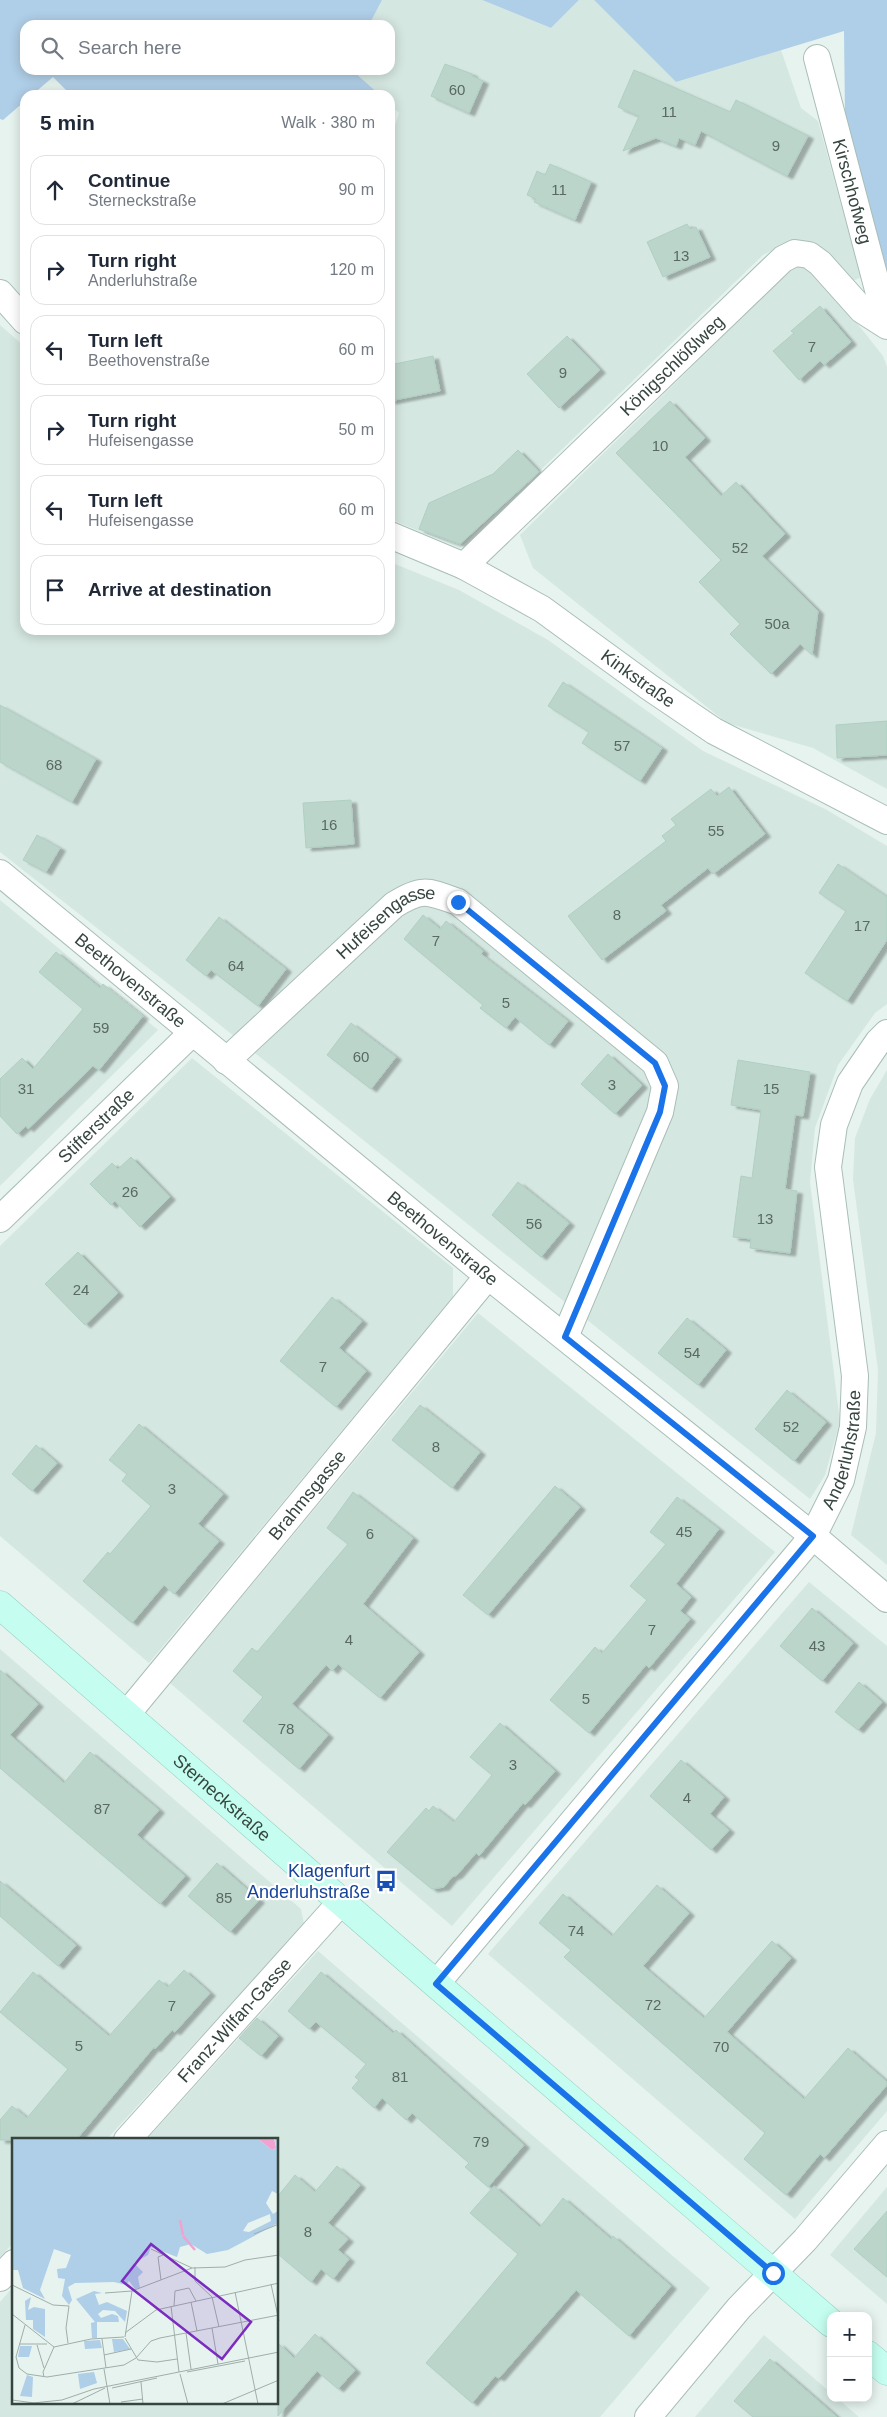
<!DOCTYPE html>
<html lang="en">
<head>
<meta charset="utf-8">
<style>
  :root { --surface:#fff; --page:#f6f6f7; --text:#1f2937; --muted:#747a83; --line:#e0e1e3 }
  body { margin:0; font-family:Helvetica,sans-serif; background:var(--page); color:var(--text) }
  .controls { position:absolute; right:15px; bottom:15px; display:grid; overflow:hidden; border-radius:10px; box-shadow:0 2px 12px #0003 }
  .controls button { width:45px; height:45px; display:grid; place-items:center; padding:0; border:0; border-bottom:1px solid var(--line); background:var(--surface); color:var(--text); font:25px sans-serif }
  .stop { position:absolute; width:15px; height:15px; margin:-11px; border:4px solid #1a73e8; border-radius:50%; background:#fff }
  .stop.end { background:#1a73e8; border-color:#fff; box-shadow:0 1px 5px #0008 }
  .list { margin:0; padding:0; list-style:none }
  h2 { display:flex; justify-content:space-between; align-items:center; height:65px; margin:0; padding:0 20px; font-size:21px }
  h2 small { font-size:16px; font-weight:400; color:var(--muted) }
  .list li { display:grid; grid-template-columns:32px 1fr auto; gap:15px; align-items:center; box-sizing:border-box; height:70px; margin:0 10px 10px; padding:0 10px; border:1px solid var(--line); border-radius:15px }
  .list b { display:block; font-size:19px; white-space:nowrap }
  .list p { margin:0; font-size:16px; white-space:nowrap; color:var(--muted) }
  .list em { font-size:16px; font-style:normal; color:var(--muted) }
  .icon { flex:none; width:28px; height:28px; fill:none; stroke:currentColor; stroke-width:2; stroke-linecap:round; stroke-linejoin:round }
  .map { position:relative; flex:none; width:887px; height:2417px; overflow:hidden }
  .search { position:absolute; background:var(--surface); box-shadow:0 2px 12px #0003; left:20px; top:20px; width:375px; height:55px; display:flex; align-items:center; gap:12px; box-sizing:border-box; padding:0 18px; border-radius:15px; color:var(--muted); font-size:19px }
  .panel { position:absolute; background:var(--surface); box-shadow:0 2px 12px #0003; left:20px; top:90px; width:375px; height:545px; border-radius:15px }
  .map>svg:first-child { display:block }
</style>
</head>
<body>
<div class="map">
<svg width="887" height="2417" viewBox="0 0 887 2417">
  <defs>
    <filter id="shadow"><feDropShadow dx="5.5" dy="3" stdDeviation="1" flood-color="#0004"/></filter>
  </defs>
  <rect width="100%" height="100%" fill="#e6f3ef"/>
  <path fill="#d5e7e1" d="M382 0H482L551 28 579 0H594L676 82 781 50 801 108 818 121 861 277 851 282 819 247 791 240 763 255 460 548 390 519V142L399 113 390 105V95H380L352 70H390V25H369Z
    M795 266 814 269 883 356 887 367V789L813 748 727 723 533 568 520 535Z
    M0 325 25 347V630H390V562L459 590 548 640 703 751 827 810 887 846V1004L875 1013 838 1065 815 1128 810 1182 840 1422 825 1475 810 1499 189 1000 0 852Z
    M0 900 158 1030 0 1186Z
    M192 1058 453 1268V1297L149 1663 0 1536V1246Z
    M887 1070V1565L851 1535 876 1433 878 1370 853 1179 855 1138 870 1099Z
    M478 1313 775 1552 452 1926 170 1683Z
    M809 1582 887 1646V2111L795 2219 488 1954Z
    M0 1649 301 1909 304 1924 107 2139 14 2140V2242L0 2257Z
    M318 1951 710 2288 600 2417H0V2302L14 2286V2403H278V2140L147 2139Z
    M887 2187V2304L830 2255Z
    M764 2335 831 2393V2398H837L859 2417H695Z"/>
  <path fill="#afcee7" d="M0 0H382L369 25H25V70H352L380 95H71L53 77 32 95H25V101L3 120 0 119Z
    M482 0H579L551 28Z
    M594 0H887V272L845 114 844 31 676 82Z"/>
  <path fill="#bcd5cb" stroke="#afcfc3" filter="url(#shadow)" d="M445 64 472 74V76L483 81 469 113 431 96Z
    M634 70 730 112 736 100 808 136 787 176 701 131 695 145 679 138 676 146 656 138 623 151 639 116 618 107Z
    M550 164 591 182 575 220 534 202 536 199 527 195 537 171 545 175Z
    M687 224 690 229 696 227 710 257 663 277 647 242Z
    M820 306 851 342 824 365 820 361 799 380 773 351 794 333 791 331Z
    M567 336 600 370 559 408 527 374Z
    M433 356 440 391 390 401V365Z
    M670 401 705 438 685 457 721 496 736 482 785 534 762 556 818 611 812 655 800 644 771 674 730 634 740 624 699 582 721 560 616 453Z
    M518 450 539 472 460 544 419 529 429 503 493 474Z
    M563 682 662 748 640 781 582 743 589 732 548 706Z
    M0 705 96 759 72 802 0 762Z
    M887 721V755L837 758 836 725Z
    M729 787 765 834 713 874 708 868 661 905 666 911 602 960 568 916 666 841 662 836 676 825 671 819 711 789 717 796Z
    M351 800 354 844 306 848 303 803Z
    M37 835 60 848 46 872 23 860Z
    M838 864 887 897V940L847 1001 805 973 846 911 819 893Z
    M423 915 440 929 446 921 483 951 481 954 568 1021 549 1045 515 1017 506 1028 480 1008 483 1005 404 939Z
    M219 917 286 969 258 1006 211 970 206 976 186 960Z
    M56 952 100 988 103 984 143 1016 99 1070 93 1066 28 1129 26 1126 17 1134 0 1116V1079L22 1058 33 1069 83 1009 39 972Z
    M351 1023 396 1057 371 1089 327 1055Z
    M608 1054 642 1085 615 1114 581 1084Z
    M738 1060 810 1072 803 1116 795 1115 785 1189 797 1191 790 1253 750 1248 751 1239 733 1237 741 1176 752 1178 761 1110 731 1105Z
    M131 1157 170 1197 140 1227 115 1201 111 1205 90 1184 112 1163 118 1169Z
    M518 1182 569 1223 541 1257 492 1215Z
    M78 1252 118 1293 85 1325 45 1284Z
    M332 1297 362 1321 339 1348 366 1371 336 1407 280 1361Z
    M687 1318 726 1350 698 1385 658 1353Z
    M787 1390 826 1422 794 1461 755 1429Z
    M420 1405 480 1452 452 1488 392 1440Z
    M139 1424 223 1494 198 1524 219 1541 174 1594 164 1585 132 1623 83 1581 108 1552 110 1554 151 1506 122 1481 127 1474 109 1460Z
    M36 1445 57 1463 32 1491 12 1474Z
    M555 1486 580 1507 488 1615 463 1595Z
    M353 1492 413 1538 363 1604 419 1652 380 1698 338 1664 332 1671 326 1665 292 1704 328 1735 299 1769 243 1721 263 1697 233 1671 252 1648 257 1652 348 1544 327 1528Z
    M677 1497 719 1529 676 1584 691 1597 680 1611 690 1619 649 1668 646 1665 589 1733 550 1700 595 1647 602 1653 647 1600 630 1586 666 1544 650 1532Z
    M812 1608 853 1643 822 1681 780 1646Z
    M0 1670 38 1704 10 1735 64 1783 90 1752 159 1810 137 1835 185 1876 160 1904 0 1768Z
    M859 1682 882 1702 858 1730 835 1712Z
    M500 1723 555 1771 525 1805 523 1803 479 1856 476 1853 457 1875 452 1877 444 1887 432 1889 387 1852 426 1808 429 1811 433 1806 454 1822 492 1775 470 1757Z
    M681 1760 724 1797 710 1814 729 1830 711 1850 650 1796Z
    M217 1863 259 1900 230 1932 188 1896Z
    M0 1881 76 1945 58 1966 0 1916Z
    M657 1885 689 1913 643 1966 704 2018 772 1941 791 1958 727 2032 804 2099 848 2048 887 2082V2085L824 2158 820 2154 786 2195 744 2159 765 2133 564 1957 571 1950 539 1923 563 1894 612 1936Z
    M184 1970 210 1993 175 2032 172 2030 155 2049 154 2047 76 2140H0V2120L12 2106 27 2118 68 2069 0 2012 33 1972 109 2036 159 1980 168 1987Z
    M321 1972 393 2033 396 2030 524 2145 488 2187 465 2167 469 2163 412 2113 406 2120 382 2098 374 2108 352 2088 359 2080 355 2077 366 2064 316 2022 309 2029 288 2011Z
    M257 2018 278 2036 261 2056 239 2038Z
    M337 2166 360 2185 328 2223 348 2239 338 2250 349 2259 333 2279 321 2269 311 2282 278 2254V2196L295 2175 315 2192Z
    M494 2186 540 2227 563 2198 611 2239 613 2236 671 2286 629 2336 576 2290 499 2378 495 2376 472 2403 426 2363 518 2254 470 2213Z
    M887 2211V2277L854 2249Z
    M315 2334 355 2370 338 2389 317 2371 278 2416V2343L294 2358Z
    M770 2359 837 2417H753L734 2401Z"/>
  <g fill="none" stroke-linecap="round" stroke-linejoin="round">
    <g stroke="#a9beb7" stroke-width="28">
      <g id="street">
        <path id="s1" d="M817 58 887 324"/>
        <path d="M0 293 25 321"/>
        <path id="s2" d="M390 535 464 566 542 609 649 687 714 731 887 821"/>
        <path id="s3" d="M464 566 783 259 795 253 809 255 820 263 862 310 887 326"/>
        <path id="s4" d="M0 873 488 1276 813 1536 887 1599"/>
        <path id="s5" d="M226 1061 394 905C422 887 428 891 458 902L655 1063 665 1086 660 1112 565 1337"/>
        <path id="s6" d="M0 1219 192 1033"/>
        <path id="s7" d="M126 1715 488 1276"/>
        <path id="s8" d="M436 1984 813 1536 841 1480 853 1427 855 1376 828 1167 834 1125 850 1083 878 1042 887 1033"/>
        <path id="s9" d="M127 2140 342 1901"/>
        <path d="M0 2278 14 2263"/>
        <path d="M648 2417 739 2308 805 2240 887 2144"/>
      </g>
    </g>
    <g stroke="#94d0c0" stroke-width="29">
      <g id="secondary">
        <path id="s10" d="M0 1605 436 1984 831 2323"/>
        <path d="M868 2355 887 2371"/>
      </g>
    </g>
    <use href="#street" stroke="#fff" stroke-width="26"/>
    <use href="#secondary" stroke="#c5fef0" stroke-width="28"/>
  </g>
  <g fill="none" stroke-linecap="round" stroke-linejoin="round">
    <path stroke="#1a73e8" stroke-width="6" d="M458 902 655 1063 665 1086 660 1112 565 1337 813 1536 436 1984 773 2273"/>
  </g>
  <defs>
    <g id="bus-bare" transform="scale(1.725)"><path d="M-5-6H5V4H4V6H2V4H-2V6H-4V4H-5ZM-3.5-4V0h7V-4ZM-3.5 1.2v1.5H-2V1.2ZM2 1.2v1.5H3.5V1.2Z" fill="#1a4fb4" stroke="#fff" stroke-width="2.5" paint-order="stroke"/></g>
  </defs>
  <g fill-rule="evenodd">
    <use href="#bus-bare" x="386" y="1881"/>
  </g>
  <g text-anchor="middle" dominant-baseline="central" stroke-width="4.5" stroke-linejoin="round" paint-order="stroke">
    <g font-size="15" fill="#586a62">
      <text x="457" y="89">60</text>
      <text x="669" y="111">11</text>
      <text x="776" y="145">9</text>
      <text x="559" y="189">11</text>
      <text x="681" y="255">13</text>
      <text x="812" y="346">7</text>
      <text x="563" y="372">9</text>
      <text x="660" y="445">10</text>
      <text x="740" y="547">52</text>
      <text x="777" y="623">50a</text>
      <text x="622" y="745">57</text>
      <text x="54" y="764">68</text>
      <text x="329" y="824">16</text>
      <text x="716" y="830">55</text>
      <text x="617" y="914">8</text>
      <text x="862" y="925">17</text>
      <text x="436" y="940">7</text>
      <text x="236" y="965">64</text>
      <text x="506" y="1002">5</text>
      <text x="101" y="1027">59</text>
      <text x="361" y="1056">60</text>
      <text x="612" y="1084">3</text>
      <text x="26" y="1088">31</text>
      <text x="771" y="1088">15</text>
      <text x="130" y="1191">26</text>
      <text x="765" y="1218">13</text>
      <text x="534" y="1223">56</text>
      <text x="81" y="1289">24</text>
      <text x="692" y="1352">54</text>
      <text x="323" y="1366">7</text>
      <text x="791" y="1426">52</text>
      <text x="436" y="1446">8</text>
      <text x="172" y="1488">3</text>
      <text x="684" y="1531">45</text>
      <text x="370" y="1533">6</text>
      <text x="652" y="1629">7</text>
      <text x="349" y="1639">4</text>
      <text x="817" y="1645">43</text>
      <text x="586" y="1698">5</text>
      <text x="286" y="1728">78</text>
      <text x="513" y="1764">3</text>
      <text x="687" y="1797">4</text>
      <text x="102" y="1808">87</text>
      <text x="224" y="1897">85</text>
      <text x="576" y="1930">74</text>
      <text x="653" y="2004">72</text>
      <text x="172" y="2005">7</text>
      <text x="79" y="2045">5</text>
      <text x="721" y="2046">70</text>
      <text x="400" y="2076">81</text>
      <text x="481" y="2141">79</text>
      <text x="308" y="2231">8</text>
    </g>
    <g font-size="18" fill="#36463f" stroke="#fff">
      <text stroke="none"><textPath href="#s1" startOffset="138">Kirschhofweg</textPath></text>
      <text stroke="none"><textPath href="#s3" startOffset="289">Königschlößlweg</textPath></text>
      <text stroke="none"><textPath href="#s2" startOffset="288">Kinkstraße</textPath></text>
      <text stroke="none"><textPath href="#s5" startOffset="214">Hufeisengasse</textPath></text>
      <text stroke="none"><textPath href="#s4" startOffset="169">Beethovenstraße</textPath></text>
      <text stroke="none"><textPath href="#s6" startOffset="134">Stifterstraße</textPath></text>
      <text stroke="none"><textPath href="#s4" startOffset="574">Beethovenstraße</textPath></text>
      <text stroke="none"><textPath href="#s8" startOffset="678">Anderluhstraße</textPath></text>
      <text stroke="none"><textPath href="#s7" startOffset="285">Brahmsgasse</textPath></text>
      <text stroke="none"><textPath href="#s10" startOffset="294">Sterneckstraße</textPath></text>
      <text stroke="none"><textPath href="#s9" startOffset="161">Franz-Wilfan-Gasse</textPath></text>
    </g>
    <g font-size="18" fill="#164399" stroke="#fff" text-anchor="end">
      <text x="370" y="1871">Klagenfurt<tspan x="370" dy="21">Anderluhstraße</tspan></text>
    </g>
  </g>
  <g transform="translate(12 2138)">
    <rect width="266" height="266" fill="#e6f3ef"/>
    <path d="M0 0H245L260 12 264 10 263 0H266V56L260 53 254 65 261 76 266 73V85L216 112 195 116 179 106 168 109 165 119 139 109 136 117 122 125 131 134 126 139 128 150 123 151 117 143 114 147 102 144 63 145 56 149 60 162 57 167 50 158 53 141 46 140 45 131 54 130 59 117 42 111 28 152 33 161 11 150 6 132H0V139ZM258 76 259 83 237 94 231 93 236 85ZM82 153 90 155 83 156 87 167 95 164 115 173 113 184 103 173 91 172 86 176 89 180 100 176 106 178 107 184H85V200H80L79 185 83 184 64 161ZM19 159 16 172 22 169 33 171V199L21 191V182H14L13 163ZM100 201H111L118 211 102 214ZM88 202 90 210 73 211 72 203ZM8 208H20L17 219H6ZM82 234 85 245 68 251 66 236ZM15 237 21 239 20 259 8 258Z" fill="#afcee7" fill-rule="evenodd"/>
    <path d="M245 0H262L264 10 260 12Z" fill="#f0a3d1"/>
    <path fill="none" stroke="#f0a3d1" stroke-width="2.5" d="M168 82 171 97M171 98 183 112"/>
    <path fill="none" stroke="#a0aea9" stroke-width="1" d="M242 96 267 86M139 111 180 130M183 129V143L200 159 207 189M149 142 146 119 151 117M259 146 267 183M0 147 41 167 57 168 54 190 56 205M223 154 246 266M93 155 120 153M179 164 185 193M159 168 167 234M162 168 163 153 177 150 184 163M0 176 42 209M13 187 4 219 7 230 15 236 35 239 112 227 124 220 139 203 148 200 267 177M200 190 206 226M113 195 144 172 267 145M174 195 179 231M113 199 120 153 180 130 213 129 233 122 267 117M113 200 126 222 145 224 165 221M90 201 94 230M7 206H35M25 207 32 230M42 209 79 201 112 199M92 217 119 211M92 231 98 266M175 234 233 223M168 236 176 266M32 239 31 234 42 209M129 244 131 266M100 250 145 240M0 262 22 265M109 264 131 261M21 265 50 262 82 251 267 214M60 266 93 250M210 266 267 242"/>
    <path fill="#7b2cbf" fill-opacity="0.15" stroke="#7b2cbf" stroke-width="2.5" d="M139 106 239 184 210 221 110 143Z"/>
    <rect width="266" height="266" fill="none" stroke="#36463f" stroke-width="2.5"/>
  </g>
</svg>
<div class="controls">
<button>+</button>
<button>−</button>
</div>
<div class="stop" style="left:773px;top:2273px"></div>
<div class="stop end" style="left:458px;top:902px"></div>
<div class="search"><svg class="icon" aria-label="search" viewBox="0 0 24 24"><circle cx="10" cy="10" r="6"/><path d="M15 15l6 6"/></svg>Search here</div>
<section class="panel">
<h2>5 min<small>Walk · 380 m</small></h2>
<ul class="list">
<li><svg class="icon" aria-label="ahead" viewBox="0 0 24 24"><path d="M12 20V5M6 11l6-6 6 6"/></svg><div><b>Continue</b><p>Sterneckstraße</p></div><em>90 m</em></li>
<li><svg class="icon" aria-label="right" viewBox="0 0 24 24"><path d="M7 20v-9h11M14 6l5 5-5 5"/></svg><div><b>Turn right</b><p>Anderluhstraße</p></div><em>120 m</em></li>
<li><svg class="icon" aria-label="left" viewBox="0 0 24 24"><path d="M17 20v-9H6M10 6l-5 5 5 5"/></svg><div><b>Turn left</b><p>Beethovenstraße</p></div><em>60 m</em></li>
<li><svg class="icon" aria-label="right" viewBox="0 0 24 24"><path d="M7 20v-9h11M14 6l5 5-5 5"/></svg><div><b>Turn right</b><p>Hufeisengasse</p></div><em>50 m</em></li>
<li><svg class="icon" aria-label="left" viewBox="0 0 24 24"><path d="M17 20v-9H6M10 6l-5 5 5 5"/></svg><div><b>Turn left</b><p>Hufeisengasse</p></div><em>60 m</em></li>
<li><svg class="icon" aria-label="arrive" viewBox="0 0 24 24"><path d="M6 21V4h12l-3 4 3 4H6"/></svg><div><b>Arrive at destination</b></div></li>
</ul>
</section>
</div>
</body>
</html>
